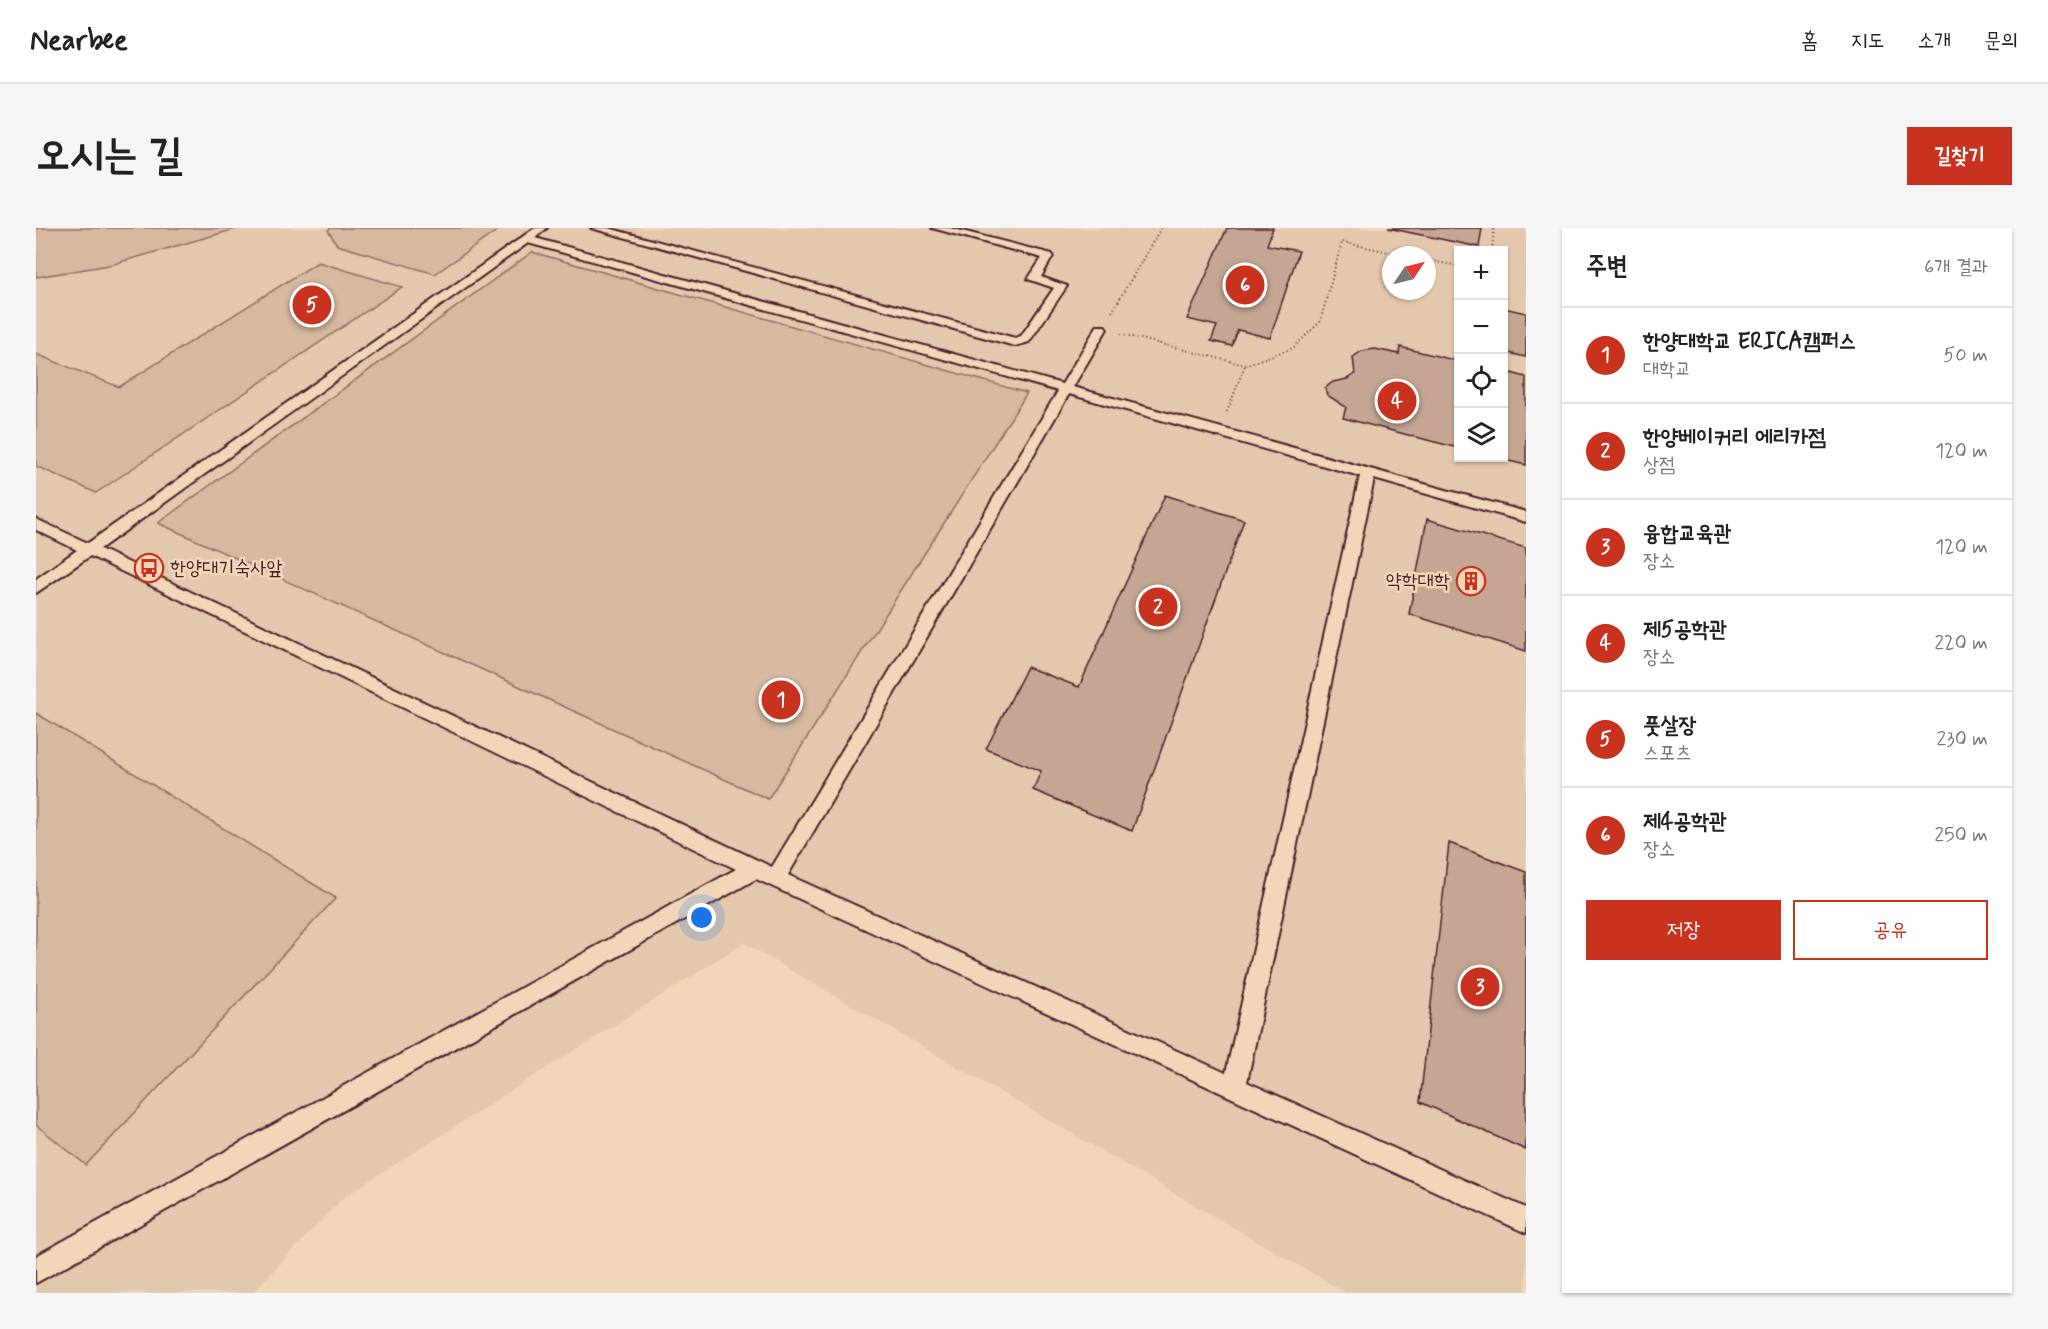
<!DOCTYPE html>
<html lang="ko">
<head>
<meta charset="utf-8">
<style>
  :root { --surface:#fff; --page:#f6f6f6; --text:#222; --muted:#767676; --line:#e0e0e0; --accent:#c8321e }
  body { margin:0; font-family:Mynerve,"Poor Story",sans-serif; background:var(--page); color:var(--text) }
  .controls { position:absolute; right:18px; top:18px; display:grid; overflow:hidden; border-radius:0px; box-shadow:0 2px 4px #0004 }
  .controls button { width:54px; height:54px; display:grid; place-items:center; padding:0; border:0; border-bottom:2px solid var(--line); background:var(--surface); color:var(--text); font:30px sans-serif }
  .compass { position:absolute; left:1346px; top:18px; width:54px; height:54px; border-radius:50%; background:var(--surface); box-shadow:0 2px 4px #0004; rotate:55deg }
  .you { position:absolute; left:666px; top:690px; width:21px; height:21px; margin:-15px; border:4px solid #fff; border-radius:50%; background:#1a73e8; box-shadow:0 0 0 9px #1a73e833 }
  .badge { display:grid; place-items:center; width:39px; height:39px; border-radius:50%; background:var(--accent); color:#fff; font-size:20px; font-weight:700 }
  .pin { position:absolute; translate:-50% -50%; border:3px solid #fff; box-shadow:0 2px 6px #0006 }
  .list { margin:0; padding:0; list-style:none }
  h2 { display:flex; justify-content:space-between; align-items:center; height:78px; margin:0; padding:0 24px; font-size:26px }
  h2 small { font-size:20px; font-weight:400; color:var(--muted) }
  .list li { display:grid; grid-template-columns:39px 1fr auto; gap:18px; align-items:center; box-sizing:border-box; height:96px; padding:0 24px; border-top:2px solid var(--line) }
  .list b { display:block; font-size:22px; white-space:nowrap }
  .list p { margin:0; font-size:20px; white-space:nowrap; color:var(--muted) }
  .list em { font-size:20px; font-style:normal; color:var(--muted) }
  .actions { display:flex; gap:12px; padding:18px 24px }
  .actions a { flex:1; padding:14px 0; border:2px solid var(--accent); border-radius:0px; text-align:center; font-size:21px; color:var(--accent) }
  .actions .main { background:var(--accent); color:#fff }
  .icon { flex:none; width:33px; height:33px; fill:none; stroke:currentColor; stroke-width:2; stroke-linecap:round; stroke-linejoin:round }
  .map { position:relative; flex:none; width:1490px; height:1065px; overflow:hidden; border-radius:0px }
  header { display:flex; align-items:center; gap:36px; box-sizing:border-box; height:84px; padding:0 30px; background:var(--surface); border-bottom:2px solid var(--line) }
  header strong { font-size:28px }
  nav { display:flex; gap:33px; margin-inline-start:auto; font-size:21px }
  .intro { display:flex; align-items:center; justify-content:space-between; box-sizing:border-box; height:144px; padding:0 36px }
  h1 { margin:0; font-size:42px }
  .button { padding:15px 27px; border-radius:0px; background:var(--accent); color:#fff; font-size:21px; font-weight:700 }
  main { display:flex; gap:36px; padding:0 36px }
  aside { flex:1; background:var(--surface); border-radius:0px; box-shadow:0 2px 4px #0004 }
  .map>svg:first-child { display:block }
</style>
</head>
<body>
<header>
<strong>Nearbee</strong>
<nav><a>홈</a><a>지도</a><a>소개</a><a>문의</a></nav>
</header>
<div class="intro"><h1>오시는 길</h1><a class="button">길찾기</a></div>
<main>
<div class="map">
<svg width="1490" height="1065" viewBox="0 0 1490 1065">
  <rect width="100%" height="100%" fill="#f1d7b8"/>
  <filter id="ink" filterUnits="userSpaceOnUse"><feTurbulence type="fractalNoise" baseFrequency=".0167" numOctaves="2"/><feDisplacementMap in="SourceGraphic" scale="12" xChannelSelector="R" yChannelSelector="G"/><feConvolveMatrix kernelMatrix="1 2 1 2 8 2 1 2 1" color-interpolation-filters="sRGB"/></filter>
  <g filter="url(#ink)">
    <path fill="#e4c8ad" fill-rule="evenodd" d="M0 0H1490V1065H1310L708 715 308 969 216 1065H0ZM1422 22H1468V230H1422ZM1355 27H1391V63H1355Z"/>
    <path fill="#d6b9a0" stroke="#906c66" stroke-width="1.5" d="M0 0H203L74 37 0 49Z
      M295 0H465L399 46 301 17 292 2Z
      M496 24 991 165 732 571 122 295Z
      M282 34 366 59 60 265 0 238V126L83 159Z
      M0 485 300 670 50 937 0 897Z"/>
    <path fill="#c5a693" stroke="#4a1f2b" stroke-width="1.5" d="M1191 0H1237L1231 17 1263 23 1234 110 1202 102 1196 118 1175 113 1181 98 1151 91Z
      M1352 0H1446L1443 19Z
      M1468 80 1490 85V129L1468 124Z
      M1364 119 1422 133V220L1307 190 1310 179 1291 167 1289 160 1297 154 1311 151 1319 146 1317 129 1326 123 1339 121 1363 126Z
      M1468 143 1490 149V237L1460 230H1468Z
      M1129 267 1208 292 1096 603 997 562 1005 543 950 521 991 439 1043 459Z
      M1391 291 1490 320V423L1373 386Z
      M1413 615 1490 644V922L1384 874Z"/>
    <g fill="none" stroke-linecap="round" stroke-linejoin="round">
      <g stroke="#4a1f2b" stroke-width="4">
        <path id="lane" d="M499 0H511L499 10 1026 156 1061 98H1069L1071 101 1037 159 1490 284V294L1338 251 1211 854 1490 980V1005L720 651 0 1055V1028L700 641 54 328 0 365V351L41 322 0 302V291L52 315ZM492 15 1022 163 736 639 64 321ZM1033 166 1324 248 1190 845 752 647Z
          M555 0H572L979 110 985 108 1018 60 992 51 1006 30 896 0H914L1016 26 1017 28 1005 49 1031 58 993 114 979 118Z"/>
      </g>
      <path stroke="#4a1f2b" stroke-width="2" stroke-dasharray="1 3" stroke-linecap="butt" d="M1456 22 1458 0
        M1391 32 1422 38
        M1076 84 1125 0
        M1085 106 1209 137 1257 120 1284 94 1306 14 1368 27
        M1191 184 1209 137"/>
      <use href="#lane" fill="#f1d7b8" fill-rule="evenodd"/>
    </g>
  </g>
  <defs>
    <g id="bus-ring" transform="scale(1.5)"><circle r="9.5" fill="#f1d7b8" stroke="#c8321e" stroke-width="1.5"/><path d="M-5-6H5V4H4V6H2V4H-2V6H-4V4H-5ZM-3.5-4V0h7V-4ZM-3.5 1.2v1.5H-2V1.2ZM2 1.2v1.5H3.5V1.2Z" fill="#c8321e"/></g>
    <g id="building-ring" transform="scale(1.5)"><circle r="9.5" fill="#f1d7b8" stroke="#c8321e" stroke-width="1.5"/><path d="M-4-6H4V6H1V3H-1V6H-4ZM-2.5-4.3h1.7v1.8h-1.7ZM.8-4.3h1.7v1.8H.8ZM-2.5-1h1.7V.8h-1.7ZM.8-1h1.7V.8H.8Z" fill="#c8321e"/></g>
  </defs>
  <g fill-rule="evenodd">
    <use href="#bus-ring" x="113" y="340"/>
    <use href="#building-ring" x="1435" y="353"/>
  </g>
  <g text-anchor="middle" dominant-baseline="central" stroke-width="5" stroke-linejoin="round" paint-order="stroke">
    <g font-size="20" fill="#4a1f2b" stroke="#f1d7b8" text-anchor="start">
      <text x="134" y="340">한양대기숙사앞</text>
      <text x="1414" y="353" text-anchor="end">약학대학</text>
    </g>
  </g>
</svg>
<div class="controls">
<button>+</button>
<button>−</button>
<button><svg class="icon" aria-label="locate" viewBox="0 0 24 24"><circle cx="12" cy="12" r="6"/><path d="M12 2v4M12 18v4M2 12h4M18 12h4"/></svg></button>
<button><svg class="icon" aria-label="layers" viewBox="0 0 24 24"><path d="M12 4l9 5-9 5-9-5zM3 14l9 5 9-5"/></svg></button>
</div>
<svg class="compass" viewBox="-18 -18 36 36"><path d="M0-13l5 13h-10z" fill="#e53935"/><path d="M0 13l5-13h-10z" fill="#767676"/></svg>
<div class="you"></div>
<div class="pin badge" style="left:745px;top:472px">1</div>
<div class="pin badge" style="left:1122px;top:379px">2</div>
<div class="pin badge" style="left:1444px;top:759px">3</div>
<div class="pin badge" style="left:1361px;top:173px">4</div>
<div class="pin badge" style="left:276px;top:77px">5</div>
<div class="pin badge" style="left:1209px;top:57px">6</div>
</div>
<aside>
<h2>주변<small>6개 결과</small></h2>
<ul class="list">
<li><span class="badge">1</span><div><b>한양대학교 ERICA캠퍼스</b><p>대학교</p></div><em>50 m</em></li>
<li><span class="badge">2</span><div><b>한양베이커리 에리카점</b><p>상점</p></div><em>120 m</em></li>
<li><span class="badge">3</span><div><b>융합교육관</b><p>장소</p></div><em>120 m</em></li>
<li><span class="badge">4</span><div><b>제5공학관</b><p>장소</p></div><em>220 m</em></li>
<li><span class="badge">5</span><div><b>풋살장</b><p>스포츠</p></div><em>230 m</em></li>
<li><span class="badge">6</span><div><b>제4공학관</b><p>장소</p></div><em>250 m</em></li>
</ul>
<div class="actions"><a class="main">저장</a><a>공유</a></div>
</aside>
</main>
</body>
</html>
